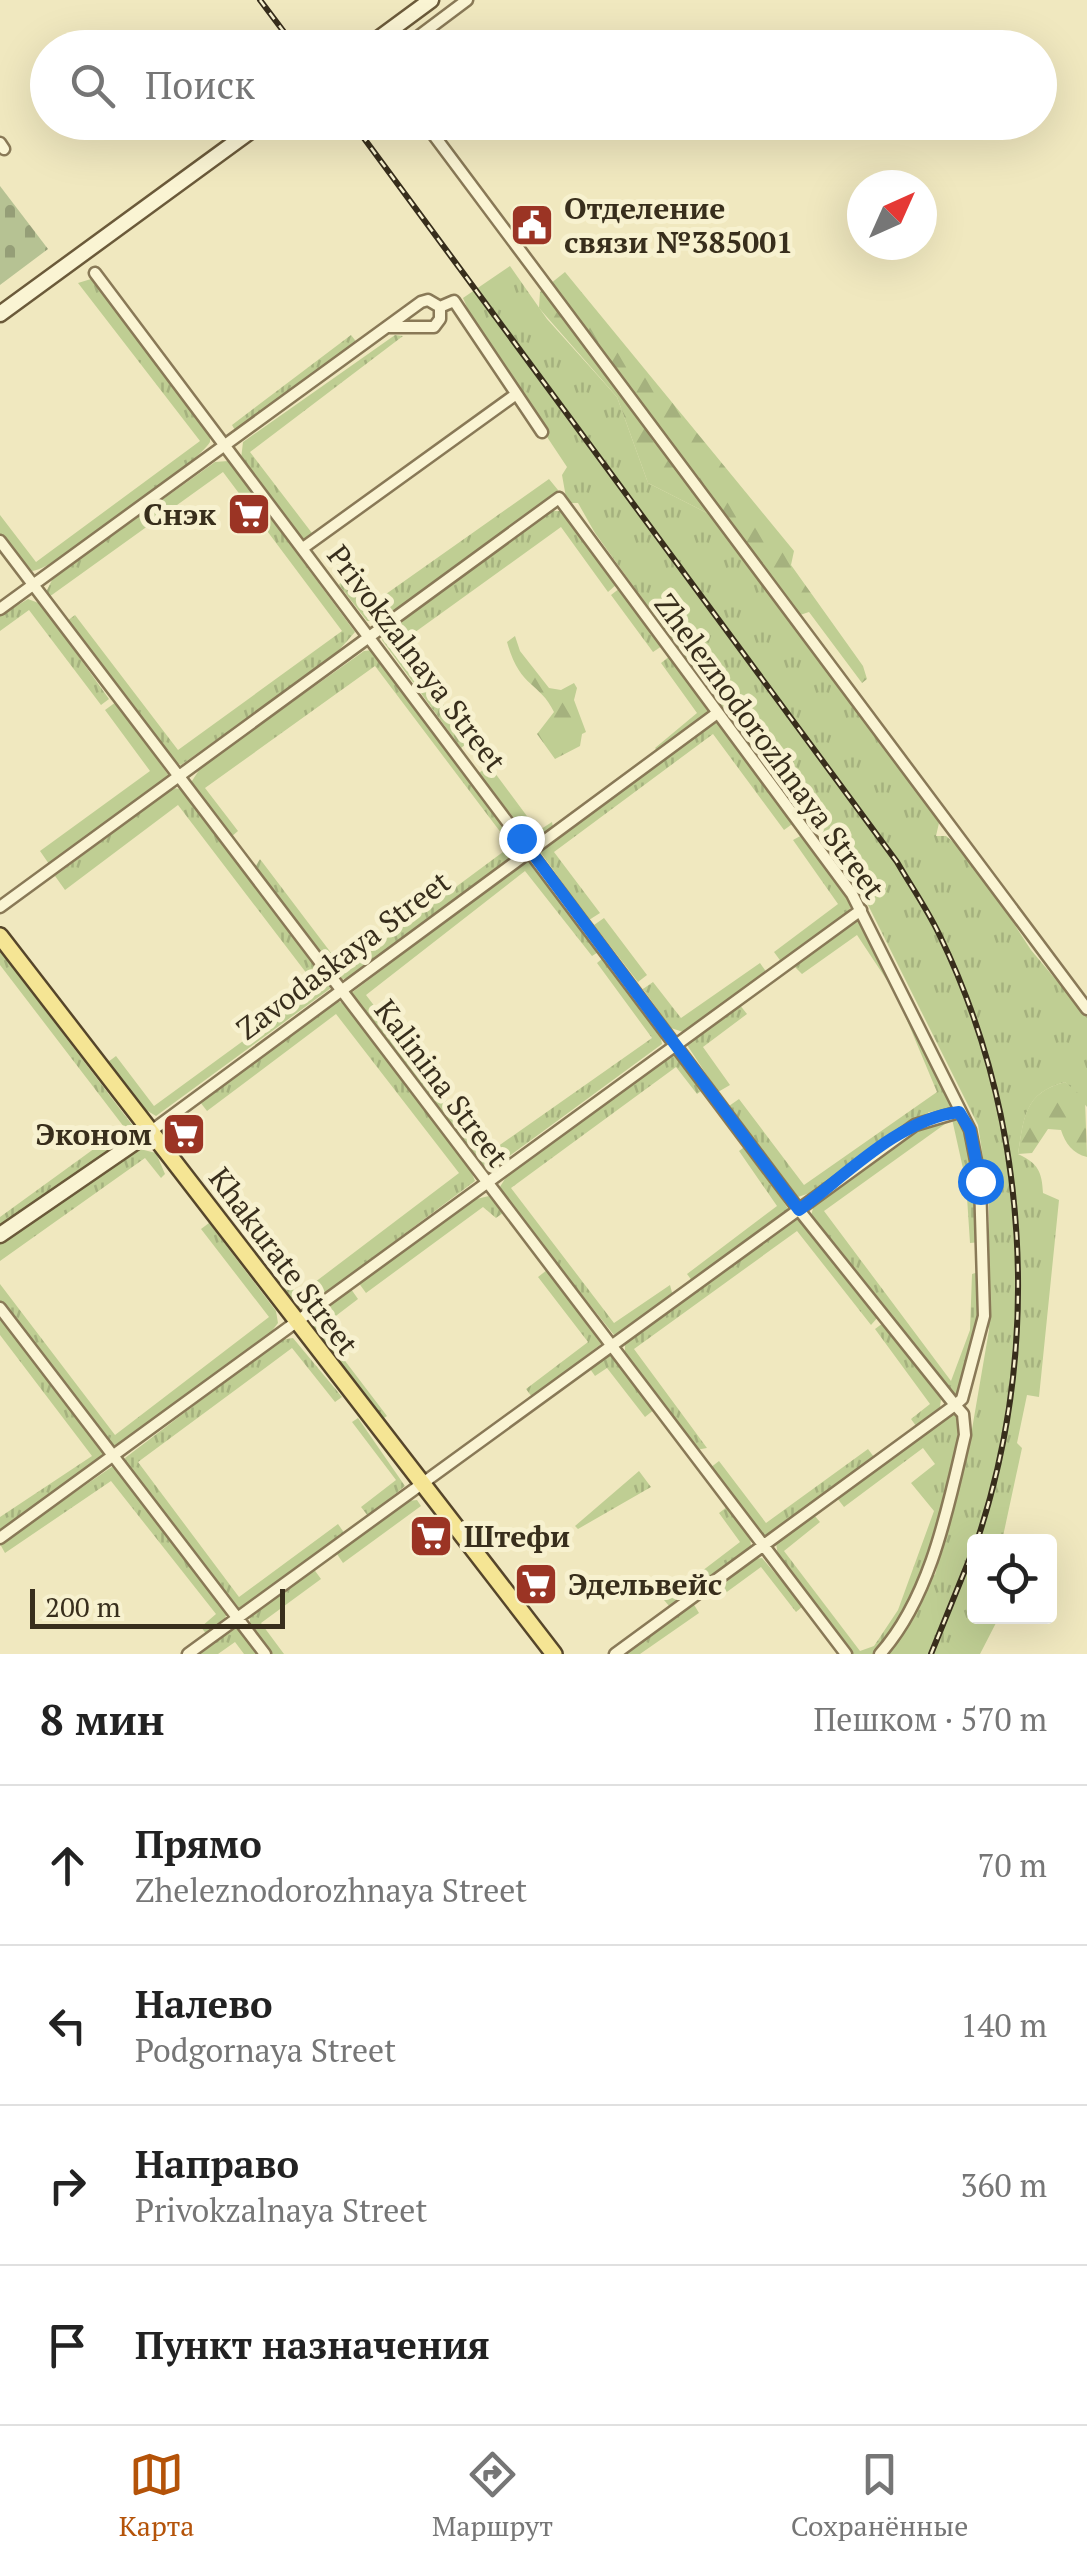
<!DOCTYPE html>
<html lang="ru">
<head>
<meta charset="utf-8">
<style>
  :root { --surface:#fff; --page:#f6f6f6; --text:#222; --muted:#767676; --line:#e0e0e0; --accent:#b45309 }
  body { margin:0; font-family:"PT Serif",serif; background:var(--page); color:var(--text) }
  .controls { position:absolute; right:30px; bottom:30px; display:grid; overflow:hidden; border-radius:10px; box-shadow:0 10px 40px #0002 }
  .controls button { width:90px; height:90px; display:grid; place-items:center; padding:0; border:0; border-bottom:2px solid var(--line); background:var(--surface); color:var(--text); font:50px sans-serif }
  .compass { position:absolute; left:847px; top:170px; width:90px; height:90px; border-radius:50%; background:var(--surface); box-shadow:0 10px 40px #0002; rotate:45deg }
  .scale { position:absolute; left:30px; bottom:25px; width:255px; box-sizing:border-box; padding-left:10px; border:5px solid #382e1c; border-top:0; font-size:28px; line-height:35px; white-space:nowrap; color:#382e1c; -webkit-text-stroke:8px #f7f1cf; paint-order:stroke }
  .stop { position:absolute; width:30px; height:30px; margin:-22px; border:8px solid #1a73e8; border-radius:50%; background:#fff }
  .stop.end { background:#1a73e8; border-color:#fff; box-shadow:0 2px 10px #0008 }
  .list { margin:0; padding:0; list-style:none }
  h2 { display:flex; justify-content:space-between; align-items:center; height:130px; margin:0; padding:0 40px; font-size:42px }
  h2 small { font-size:32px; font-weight:400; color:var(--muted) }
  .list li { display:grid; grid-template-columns:65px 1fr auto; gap:30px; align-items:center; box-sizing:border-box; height:160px; padding:0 40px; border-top:2px solid var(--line) }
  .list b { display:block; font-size:38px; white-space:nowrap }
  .list p { margin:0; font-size:32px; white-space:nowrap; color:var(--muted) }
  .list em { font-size:32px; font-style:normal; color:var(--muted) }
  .icon { flex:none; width:55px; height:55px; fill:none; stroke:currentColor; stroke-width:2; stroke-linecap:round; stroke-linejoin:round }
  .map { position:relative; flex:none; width:1087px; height:1654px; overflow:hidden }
  .search { position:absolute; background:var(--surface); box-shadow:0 10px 40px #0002; left:30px; right:30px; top:30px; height:110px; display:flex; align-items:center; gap:25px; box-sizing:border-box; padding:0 35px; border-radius:55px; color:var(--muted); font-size:38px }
  .sheet { height:770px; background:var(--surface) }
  nav { display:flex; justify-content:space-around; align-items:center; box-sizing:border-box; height:140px; border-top:2px solid var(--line); background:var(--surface); font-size:28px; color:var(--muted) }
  nav a { display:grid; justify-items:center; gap:5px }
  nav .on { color:var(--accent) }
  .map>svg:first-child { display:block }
</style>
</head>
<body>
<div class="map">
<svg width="1087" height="1654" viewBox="0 0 1087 1654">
  <defs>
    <pattern id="grass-tufts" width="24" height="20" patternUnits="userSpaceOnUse" patternTransform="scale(2.5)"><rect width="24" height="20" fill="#bfce93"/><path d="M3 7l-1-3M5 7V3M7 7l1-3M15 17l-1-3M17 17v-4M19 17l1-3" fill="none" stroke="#a5b17e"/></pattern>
    <pattern id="forest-firs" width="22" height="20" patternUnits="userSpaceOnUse" patternTransform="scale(2.5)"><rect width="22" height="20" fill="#bfce93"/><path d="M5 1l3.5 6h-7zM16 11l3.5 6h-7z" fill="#a5b17e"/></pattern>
    <pattern id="cemetery-stones" width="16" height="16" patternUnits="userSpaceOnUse" patternTransform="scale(2.5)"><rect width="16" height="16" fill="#b6c293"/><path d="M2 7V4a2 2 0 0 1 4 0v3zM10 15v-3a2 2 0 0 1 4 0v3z" fill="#959e77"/></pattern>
  </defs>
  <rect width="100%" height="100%" fill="#f0e8bf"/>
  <path fill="url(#grass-tufts)" d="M510 266 547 319 617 397 648 483 709 514 920 795 939 823 936 836H946L969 855 1031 950 1087 1017V1107L1065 1082C1024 1093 1024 1118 1018 1154 1038 1163 1042 1172 1043 1193L1059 1200 1039 1397 1027 1395 1017 1443 1022 1448 1002 1541H974L971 1609 974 1616 997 1621 980 1654H885L929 1575H935L971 1435 989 1330V1198L978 1125 861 891 743 727 714 698 595 533 578 503H567L562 475 567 467 478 333 463 298Z
    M91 279 210 436V442C197 464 55 570 32 571L0 534V515L36 562 200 441 78 283Z
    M351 335 358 344 236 432 232 425Z
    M395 335 403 336 250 452 315 537 303 539 241 459 243 442Z
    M228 461 355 632 333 657 181 765 173 761 67 621 75 615 178 750 342 631 223 472 49 597 46 592 53 578 215 462Z
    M549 479 558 490 555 496 380 621H367L339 585 345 575 369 606Z
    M551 511H565L617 584 608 592 561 527 400 643 470 741 461 748 382 640 390 628Z
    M620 588 662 646 653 652 611 595Z
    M28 599 41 604 109 699 101 705 29 610 0 631V616Z
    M373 650 519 845 516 853 350 978 342 979 254 869 260 859 344 970 511 846 375 666 205 788 238 831 231 837 190 784 201 767 364 651Z
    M670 656 708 712 658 751 655 748 697 713 661 663Z
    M116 702 169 776 49 864 40 851 150 771 105 710Z
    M717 720 795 822 784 830 713 734 554 852 600 913 589 920 539 850Z
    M489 765 538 831 552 822 553 827 540 839H530L479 773Z
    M173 788 181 789 331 988 156 1116 146 1110 108 1062 116 1056 154 1106 317 987 178 805 65 890 55 876Z
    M804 834 852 905 846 915 782 963 774 952 838 904 793 840Z
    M529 858 600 951 592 956 525 871 366 995 487 1154 652 1038 597 963 604 957 660 1033 662 1044 489 1171 481 1168 350 994Z
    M604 918 647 975 638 982 594 925Z
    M853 921 861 922 953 1104 947 1110 929 1112 816 1191 798 1197 729 1106 739 1099 804 1185 937 1092 896 994 857 935 802 974 792 964Z
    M0 951 133 1126 127 1138 0 1228V1217L124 1127 0 965Z
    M760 963 767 973 683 1032 671 1028 643 989 653 982 681 1018Z
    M338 1001 346 1005 469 1166 475 1181 311 1304 298 1307 277 1283 284 1278 298 1295 459 1173 336 1014 207 1111 200 1102Z
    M739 1004 747 1014 703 1047 730 1085 718 1092 687 1045Z
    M672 1053 704 1089 697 1094 676 1067 511 1188 614 1323 670 1285 673 1296 614 1335 498 1190 508 1174Z
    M955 1117C980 1134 979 1212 981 1242L970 1243 966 1182 952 1119 824 1211 951 1381 970 1330 972 1274 982 1271 980 1326 960 1392 951 1396 811 1216 815 1200 921 1125Z
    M747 1145 790 1212 693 1282 687 1274 777 1206 739 1151Z
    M136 1148 156 1153 165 1174 161 1178 145 1158 0 1261V1242Z
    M489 1196 503 1213 496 1218 483 1207 366 1293 358 1282 472 1200Z
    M799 1217 878 1317 871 1325 797 1231 634 1349 707 1448 696 1450 625 1355V1344Z
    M209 1223 276 1311 278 1323 268 1336 117 1448 111 1445 0 1301V1284L115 1435 269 1317 201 1229Z
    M547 1270 601 1344 532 1397 526 1389 588 1342 538 1277Z
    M351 1289 358 1299 320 1328 387 1416 381 1420 312 1326 316 1314Z
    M0 1314 104 1455 102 1461 0 1531V1517L92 1456 0 1335Z
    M883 1323 941 1399 939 1415 919 1430 911 1419 930 1404 875 1329Z
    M293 1338 342 1397 335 1402 292 1348 138 1462 239 1597 338 1524 345 1534 239 1608 126 1465 125 1458 280 1340Z
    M608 1355 617 1359 655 1409 645 1417 607 1368 595 1376 588 1366Z
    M955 1411 961 1415C960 1492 922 1592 877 1654H853L778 1556 776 1543 814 1515 820 1522 784 1551 860 1651 874 1646 898 1610 934 1511 911 1483 935 1464 923 1448 844 1507 837 1498Z
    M358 1418 405 1486 368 1516 361 1507 396 1480 352 1422Z
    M868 1449 877 1461 767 1538 760 1535 710 1468 719 1461 766 1523Z
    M113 1466 227 1613 223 1623 207 1635 201 1627 216 1614 111 1481 5 1553 0 1544Z
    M639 1471 651 1487 578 1529 575 1526Z
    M417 1500 421 1506 343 1563 337 1554 408 1501Z
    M727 1507 750 1535 751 1546 669 1606 664 1600 740 1542 719 1513Z
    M762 1558 803 1606 796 1612 761 1567 720 1597 714 1589 754 1559Z
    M313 1568 321 1579 261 1623 284 1654H270L250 1627V1617Z
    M693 1603 699 1613 640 1654H623Z
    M231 1627 241 1630 260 1654H244L235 1642 218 1654H193Z"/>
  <path fill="url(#forest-firs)" d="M565 272 794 551 791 565 863 666 867 679 862 683 809 612 788 619 709 514 648 483 617 397 539 308 540 292Z
    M515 636 520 651 549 688 561 690 574 683 577 688 574 700 586 732 582 734 580 746 555 759 537 734 554 712C539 681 520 689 507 642Z
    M1065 1082 1085 1099 1087 1157C1073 1154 1065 1143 1061 1130L1048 1129 1032 1153 1018 1154C1024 1117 1024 1093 1065 1082Z"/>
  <path fill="url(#cemetery-stones)" d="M0 186 48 249 0 285Z"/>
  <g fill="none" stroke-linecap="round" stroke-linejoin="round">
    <g stroke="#897957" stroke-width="15">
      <path id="street" d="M403 48 467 0
        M424 122 1087 1009
        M0 143 4 149
        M95 273 799 1210 955 1405 615 1654
        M440 307 454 301 542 432
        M389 327H434L440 319V307
        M0 541 846 1654
        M303 548 515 395
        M0 609 421 302 428 300 440 307
        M0 907 559 498 852 894 970 1130 980 1181 984 1316 962 1399 955 1405 963 1414 965 1435C948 1507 931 1597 880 1654
        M150 1132 716 714
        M0 1308 265 1654
        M0 1538 861 910
        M188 1654 915 1125 959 1112"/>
    </g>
    <g stroke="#6b5a3a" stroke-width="19">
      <path id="secondary" d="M366 48 431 0
        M0 314 263 122
        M0 1235 150 1132"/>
    </g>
    <g stroke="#56462b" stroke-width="20">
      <path id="primary" d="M0 936 554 1654"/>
    </g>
    <use href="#street" stroke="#faf4d3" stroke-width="10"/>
    <use href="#secondary" stroke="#faf4d3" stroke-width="14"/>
    <use href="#primary" stroke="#f5e594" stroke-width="15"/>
    <g stroke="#382e1c" stroke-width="6">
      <path id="rail" d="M260 0 296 48
        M352 122 897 862C911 886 927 909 939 934 1030 1121 1042 1346 977 1541
        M931 1654 974 1548"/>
    </g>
    <use href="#rail" stroke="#f7f1cf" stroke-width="2.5" stroke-dasharray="8" stroke-linecap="butt"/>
  </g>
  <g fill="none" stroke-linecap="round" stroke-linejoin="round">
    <path stroke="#1a73e8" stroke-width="12" d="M521 838 799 1210C846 1175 899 1119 959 1112L970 1130 980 1181"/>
  </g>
  <defs>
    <g id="civic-square" transform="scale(2.25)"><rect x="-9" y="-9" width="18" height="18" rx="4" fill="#9b3424" stroke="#f7f1cf"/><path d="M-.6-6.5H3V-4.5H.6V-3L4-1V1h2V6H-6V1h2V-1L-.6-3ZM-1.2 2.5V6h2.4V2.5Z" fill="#fff"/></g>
    <g id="supermarket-square" transform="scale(2.25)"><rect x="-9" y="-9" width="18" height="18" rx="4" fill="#9b3424" stroke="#f7f1cf"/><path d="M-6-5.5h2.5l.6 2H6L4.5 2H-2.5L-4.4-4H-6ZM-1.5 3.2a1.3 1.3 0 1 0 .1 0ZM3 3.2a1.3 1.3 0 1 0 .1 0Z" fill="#fff"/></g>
  </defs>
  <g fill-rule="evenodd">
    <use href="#civic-square" x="532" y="225"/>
    <use href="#supermarket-square" x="249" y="514"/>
    <use href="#supermarket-square" x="184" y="1134"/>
    <use href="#supermarket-square" x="431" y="1536"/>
    <use href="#supermarket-square" x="536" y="1584"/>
  </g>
  <g text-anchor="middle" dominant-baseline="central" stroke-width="10" stroke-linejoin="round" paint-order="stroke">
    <g font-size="30" font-weight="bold" fill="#382e1c" stroke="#f7f1cf" text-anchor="start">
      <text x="564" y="208">Отделение<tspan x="564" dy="34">связи №385001</tspan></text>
      <text x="216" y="514" text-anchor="end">Снэк</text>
      <text x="152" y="1134" text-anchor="end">Эконом</text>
      <text x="464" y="1536">Штефи</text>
      <text x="568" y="1584">Эдельвейс</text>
    </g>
    <g font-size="30" fill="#382e1c" stroke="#f7f1cf">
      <text transform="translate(417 658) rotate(53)">Privokzalnaya Street</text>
      <text transform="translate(770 746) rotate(54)">Zheleznodorozhnaya Street</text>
      <text transform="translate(343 955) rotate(-37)">Zavodaskaya Street</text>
      <text transform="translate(442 1083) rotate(53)">Kalinina Street</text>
      <text transform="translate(284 1261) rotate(53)">Khakurate Street</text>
    </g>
  </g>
</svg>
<div class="controls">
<button><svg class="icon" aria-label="locate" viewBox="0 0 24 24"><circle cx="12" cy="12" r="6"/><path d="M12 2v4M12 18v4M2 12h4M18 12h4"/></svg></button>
</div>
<svg class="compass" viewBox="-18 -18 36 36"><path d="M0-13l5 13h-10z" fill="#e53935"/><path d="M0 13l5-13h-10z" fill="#767676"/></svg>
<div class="scale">200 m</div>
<div class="stop" style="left:980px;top:1181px"></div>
<div class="stop end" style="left:521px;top:838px"></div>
<div class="search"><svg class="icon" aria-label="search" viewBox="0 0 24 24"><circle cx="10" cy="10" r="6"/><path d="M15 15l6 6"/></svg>Поиск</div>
</div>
<section class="sheet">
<h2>8 мин<small>Пешком · 570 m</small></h2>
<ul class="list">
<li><svg class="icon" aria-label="ahead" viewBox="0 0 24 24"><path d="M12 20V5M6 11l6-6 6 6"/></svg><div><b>Прямо</b><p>Zheleznodorozhnaya Street</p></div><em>70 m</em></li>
<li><svg class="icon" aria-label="left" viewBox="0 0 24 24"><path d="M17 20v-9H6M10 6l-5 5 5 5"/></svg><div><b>Налево</b><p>Podgornaya Street</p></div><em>140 m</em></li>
<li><svg class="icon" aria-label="right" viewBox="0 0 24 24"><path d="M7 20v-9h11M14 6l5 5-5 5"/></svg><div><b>Направо</b><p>Privokzalnaya Street</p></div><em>360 m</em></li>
<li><svg class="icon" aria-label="arrive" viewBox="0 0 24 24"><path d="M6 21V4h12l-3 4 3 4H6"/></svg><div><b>Пункт назначения</b></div></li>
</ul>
</section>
<nav>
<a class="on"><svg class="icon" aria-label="map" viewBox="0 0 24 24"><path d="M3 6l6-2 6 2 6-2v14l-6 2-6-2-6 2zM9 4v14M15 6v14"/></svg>Карта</a>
<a><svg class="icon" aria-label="directions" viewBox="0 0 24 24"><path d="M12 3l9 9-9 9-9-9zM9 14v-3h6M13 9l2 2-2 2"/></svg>Маршрут</a>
<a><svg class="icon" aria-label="saved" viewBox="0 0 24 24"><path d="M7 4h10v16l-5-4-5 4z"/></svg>Сохранённые</a>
</nav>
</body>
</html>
